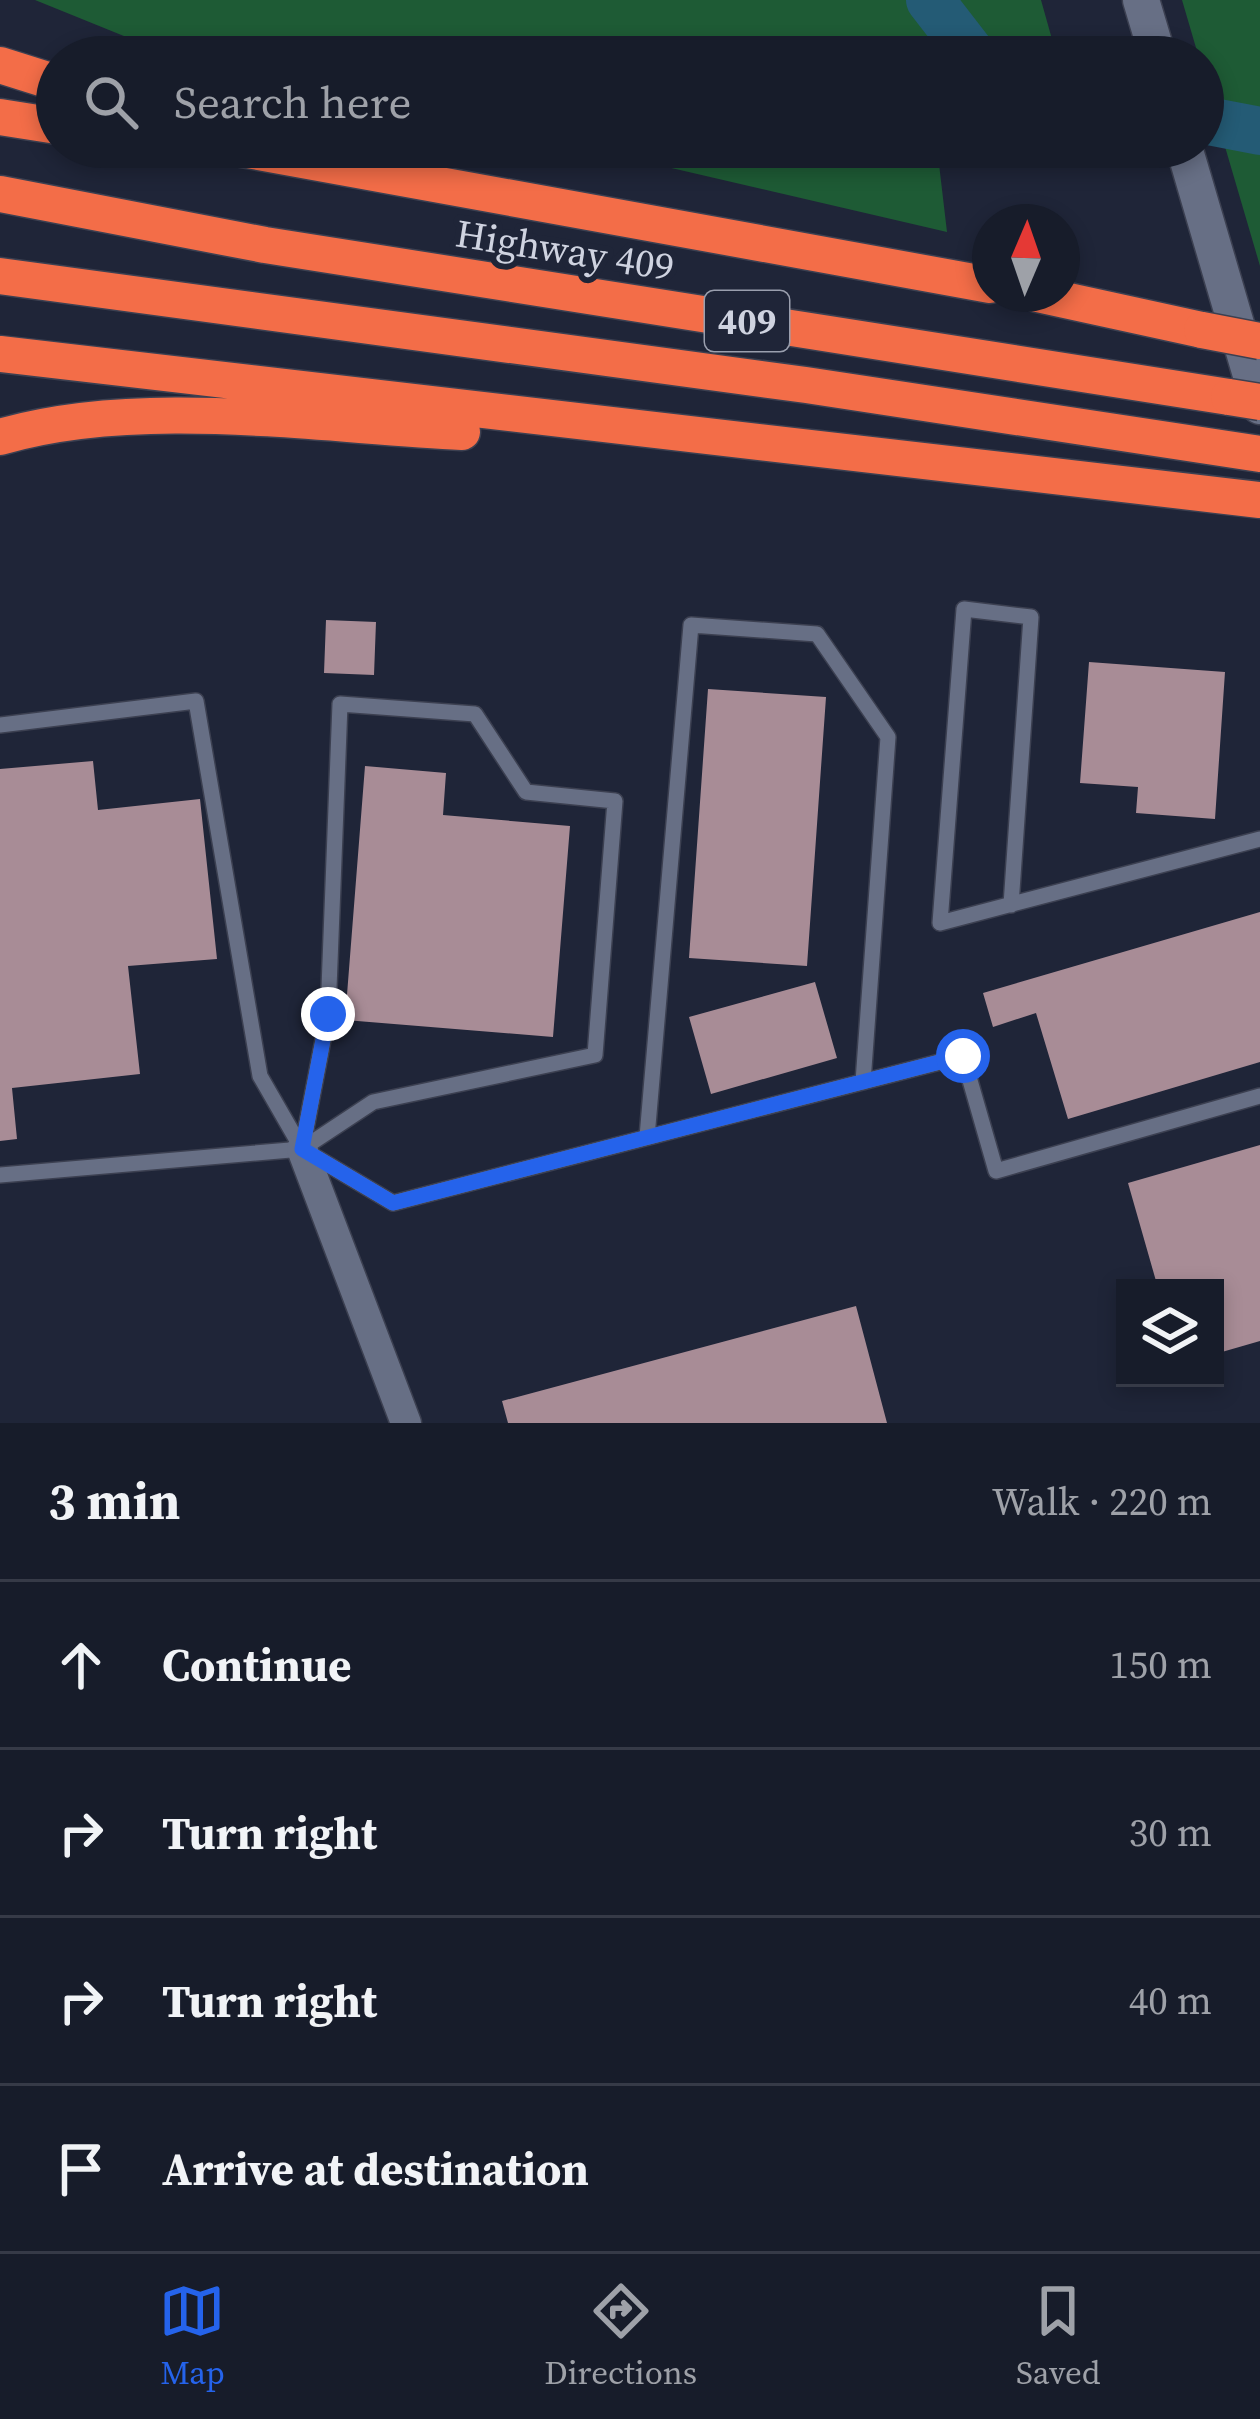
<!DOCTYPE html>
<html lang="en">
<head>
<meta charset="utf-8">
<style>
  :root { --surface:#171c2a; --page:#242936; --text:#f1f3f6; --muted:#9ea1a8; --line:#363a47; --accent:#2563eb }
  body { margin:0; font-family:"Source Serif 4",serif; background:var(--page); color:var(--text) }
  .controls { position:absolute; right:36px; bottom:36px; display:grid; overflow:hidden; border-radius:0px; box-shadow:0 6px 18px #0003 }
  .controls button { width:108px; height:108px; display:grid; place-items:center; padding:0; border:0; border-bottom:3px solid var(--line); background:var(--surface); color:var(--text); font:60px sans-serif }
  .compass { position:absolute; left:972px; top:204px; width:108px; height:108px; border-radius:50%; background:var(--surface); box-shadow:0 6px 18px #0003; rotate:2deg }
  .stop { position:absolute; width:36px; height:36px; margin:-27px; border:9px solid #2563eb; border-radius:50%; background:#fff }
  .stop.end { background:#2563eb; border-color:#fff; box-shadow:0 3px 12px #0008 }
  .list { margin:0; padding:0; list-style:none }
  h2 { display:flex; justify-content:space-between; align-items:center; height:156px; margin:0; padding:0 48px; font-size:51px }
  h2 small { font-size:39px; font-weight:400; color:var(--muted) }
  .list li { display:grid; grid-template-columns:78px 1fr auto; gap:36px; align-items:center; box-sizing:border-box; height:168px; padding:0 48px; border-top:3px solid var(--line) }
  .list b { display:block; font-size:45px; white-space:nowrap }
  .list em { font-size:39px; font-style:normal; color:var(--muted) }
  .icon { flex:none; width:66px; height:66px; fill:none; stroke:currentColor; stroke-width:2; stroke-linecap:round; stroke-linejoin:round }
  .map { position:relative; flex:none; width:1260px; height:1423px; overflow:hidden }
  .search { position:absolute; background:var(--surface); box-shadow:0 6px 18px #0003; left:36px; right:36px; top:36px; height:132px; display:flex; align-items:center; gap:30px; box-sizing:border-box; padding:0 42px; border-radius:66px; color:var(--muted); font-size:45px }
  .sheet { height:828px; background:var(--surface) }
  nav { display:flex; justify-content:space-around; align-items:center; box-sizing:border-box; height:168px; border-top:3px solid var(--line); background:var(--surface); font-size:33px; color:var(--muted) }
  nav a { display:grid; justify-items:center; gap:6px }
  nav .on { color:var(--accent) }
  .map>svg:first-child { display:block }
</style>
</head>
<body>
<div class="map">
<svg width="1260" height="1423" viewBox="0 0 1260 1423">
  <rect width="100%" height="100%" fill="#1f2538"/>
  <path fill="#1e5b35" d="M35 0H1041L1057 57H193L151 47Z
    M1182 0H1260V266Z
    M581 147H937L947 232Z"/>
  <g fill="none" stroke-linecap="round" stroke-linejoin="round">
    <path stroke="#245b75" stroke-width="48" d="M930 0 974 57
      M1203 120 1260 131"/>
  </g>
  <path fill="#a88c96" d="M326 620 376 622 374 675 324 673Z
    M1089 662 1225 672 1215 819 1136 813 1138 787 1080 783Z
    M708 689 826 697 807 966 689 958Z
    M93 761 98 810 200 799 217 959 128 966 140 1074 12 1088 17 1139 0 1141V769Z
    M365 766 446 773 443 815 570 826 553 1037 345 1020Z
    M1260 912V1062L1068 1119 1036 1013 993 1027 983 993Z
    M815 982 837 1058 711 1094 689 1017Z
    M1260 1145V1341L1215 1354V1288H1158L1128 1183Z
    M856 1306 887 1423H508L502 1401Z"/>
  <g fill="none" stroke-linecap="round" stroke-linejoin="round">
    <g stroke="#3c4051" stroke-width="18">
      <path id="lane" d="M0 725 196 701 260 1076 302 1149 393 1203 963 1056 996 1171 1260 1096
        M1011 905 1031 617 964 609 940 923 1260 839
        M647 1137 691 625 817 634 888 737 863 1082
        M0 1175 302 1149 373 1102 595 1055 615 801 526 792 475 714 340 704 328 1014 302 1149"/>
    </g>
    <g stroke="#3c4051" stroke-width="33">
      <path id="street" d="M302 1149 406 1423"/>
    </g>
    <g stroke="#3c4051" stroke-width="39">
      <path id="secondary" d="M1141 0 1158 57
        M1184 147 1260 406"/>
    </g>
    <g stroke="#3c4051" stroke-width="39">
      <path id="highway" d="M0 65 57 83
        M0 117 57 126
        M231 147 990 285
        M0 194 265 245 1229 397
        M0 276 806 385 1260 454
        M1037 294 1202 330
        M0 354 1260 500
        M0 437C140 396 317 425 462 432"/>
    </g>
    <use href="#lane" stroke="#676f85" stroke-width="15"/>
    <use href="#street" stroke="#676f85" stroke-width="30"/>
    <use href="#secondary" stroke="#676f85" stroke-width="36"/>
    <use href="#highway" stroke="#f36d48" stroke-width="36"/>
    <g stroke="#3c4051" stroke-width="39" stroke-linecap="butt">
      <path id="highway-bridge" d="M1202 330 1260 341
        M1229 397 1260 402"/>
    </g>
    <use href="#highway-bridge" stroke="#f36d48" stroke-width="36"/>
  </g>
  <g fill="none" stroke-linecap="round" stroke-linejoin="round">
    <path stroke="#2563eb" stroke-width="15" d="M328 1014 302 1149 393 1203 963 1056"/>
  </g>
  <g text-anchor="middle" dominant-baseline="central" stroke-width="12" stroke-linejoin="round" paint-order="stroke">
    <rect fill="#1f2538" stroke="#9a9fae" stroke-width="3" x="705" y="291" width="84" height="60" rx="9"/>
    <g font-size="36" font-weight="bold" fill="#cfd3e0">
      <text x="747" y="321">409</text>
    </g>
    <g font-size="39" fill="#cfd3e0" stroke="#1f2538">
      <text transform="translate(565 250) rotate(9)">Highway 409</text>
    </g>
  </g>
</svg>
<div class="controls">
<button><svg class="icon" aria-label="layers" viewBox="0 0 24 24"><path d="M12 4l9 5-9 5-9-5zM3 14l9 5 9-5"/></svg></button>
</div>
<svg class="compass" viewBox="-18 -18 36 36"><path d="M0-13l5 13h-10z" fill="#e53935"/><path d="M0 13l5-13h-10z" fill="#9ea1a8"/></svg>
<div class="stop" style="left:963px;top:1056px"></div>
<div class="stop end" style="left:328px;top:1014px"></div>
<div class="search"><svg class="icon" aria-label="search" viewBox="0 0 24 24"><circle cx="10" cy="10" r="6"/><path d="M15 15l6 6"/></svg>Search here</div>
</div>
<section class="sheet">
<h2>3 min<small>Walk · 220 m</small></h2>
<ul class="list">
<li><svg class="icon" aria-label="ahead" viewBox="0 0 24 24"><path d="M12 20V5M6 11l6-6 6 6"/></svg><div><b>Continue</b></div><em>150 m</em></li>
<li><svg class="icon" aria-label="right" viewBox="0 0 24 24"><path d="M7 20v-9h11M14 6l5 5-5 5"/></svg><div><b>Turn right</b></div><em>30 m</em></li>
<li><svg class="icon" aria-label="right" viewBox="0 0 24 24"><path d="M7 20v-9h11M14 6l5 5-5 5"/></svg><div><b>Turn right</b></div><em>40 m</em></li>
<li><svg class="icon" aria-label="arrive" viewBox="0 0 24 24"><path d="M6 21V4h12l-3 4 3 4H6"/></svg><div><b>Arrive at destination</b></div></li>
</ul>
</section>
<nav>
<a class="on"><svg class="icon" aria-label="map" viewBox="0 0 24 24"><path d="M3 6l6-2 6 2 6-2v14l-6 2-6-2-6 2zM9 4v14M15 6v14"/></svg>Map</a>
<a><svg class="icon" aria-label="directions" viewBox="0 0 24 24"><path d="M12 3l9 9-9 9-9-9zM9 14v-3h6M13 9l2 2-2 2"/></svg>Directions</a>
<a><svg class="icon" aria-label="saved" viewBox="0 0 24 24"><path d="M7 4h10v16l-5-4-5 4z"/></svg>Saved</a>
</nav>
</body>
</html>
